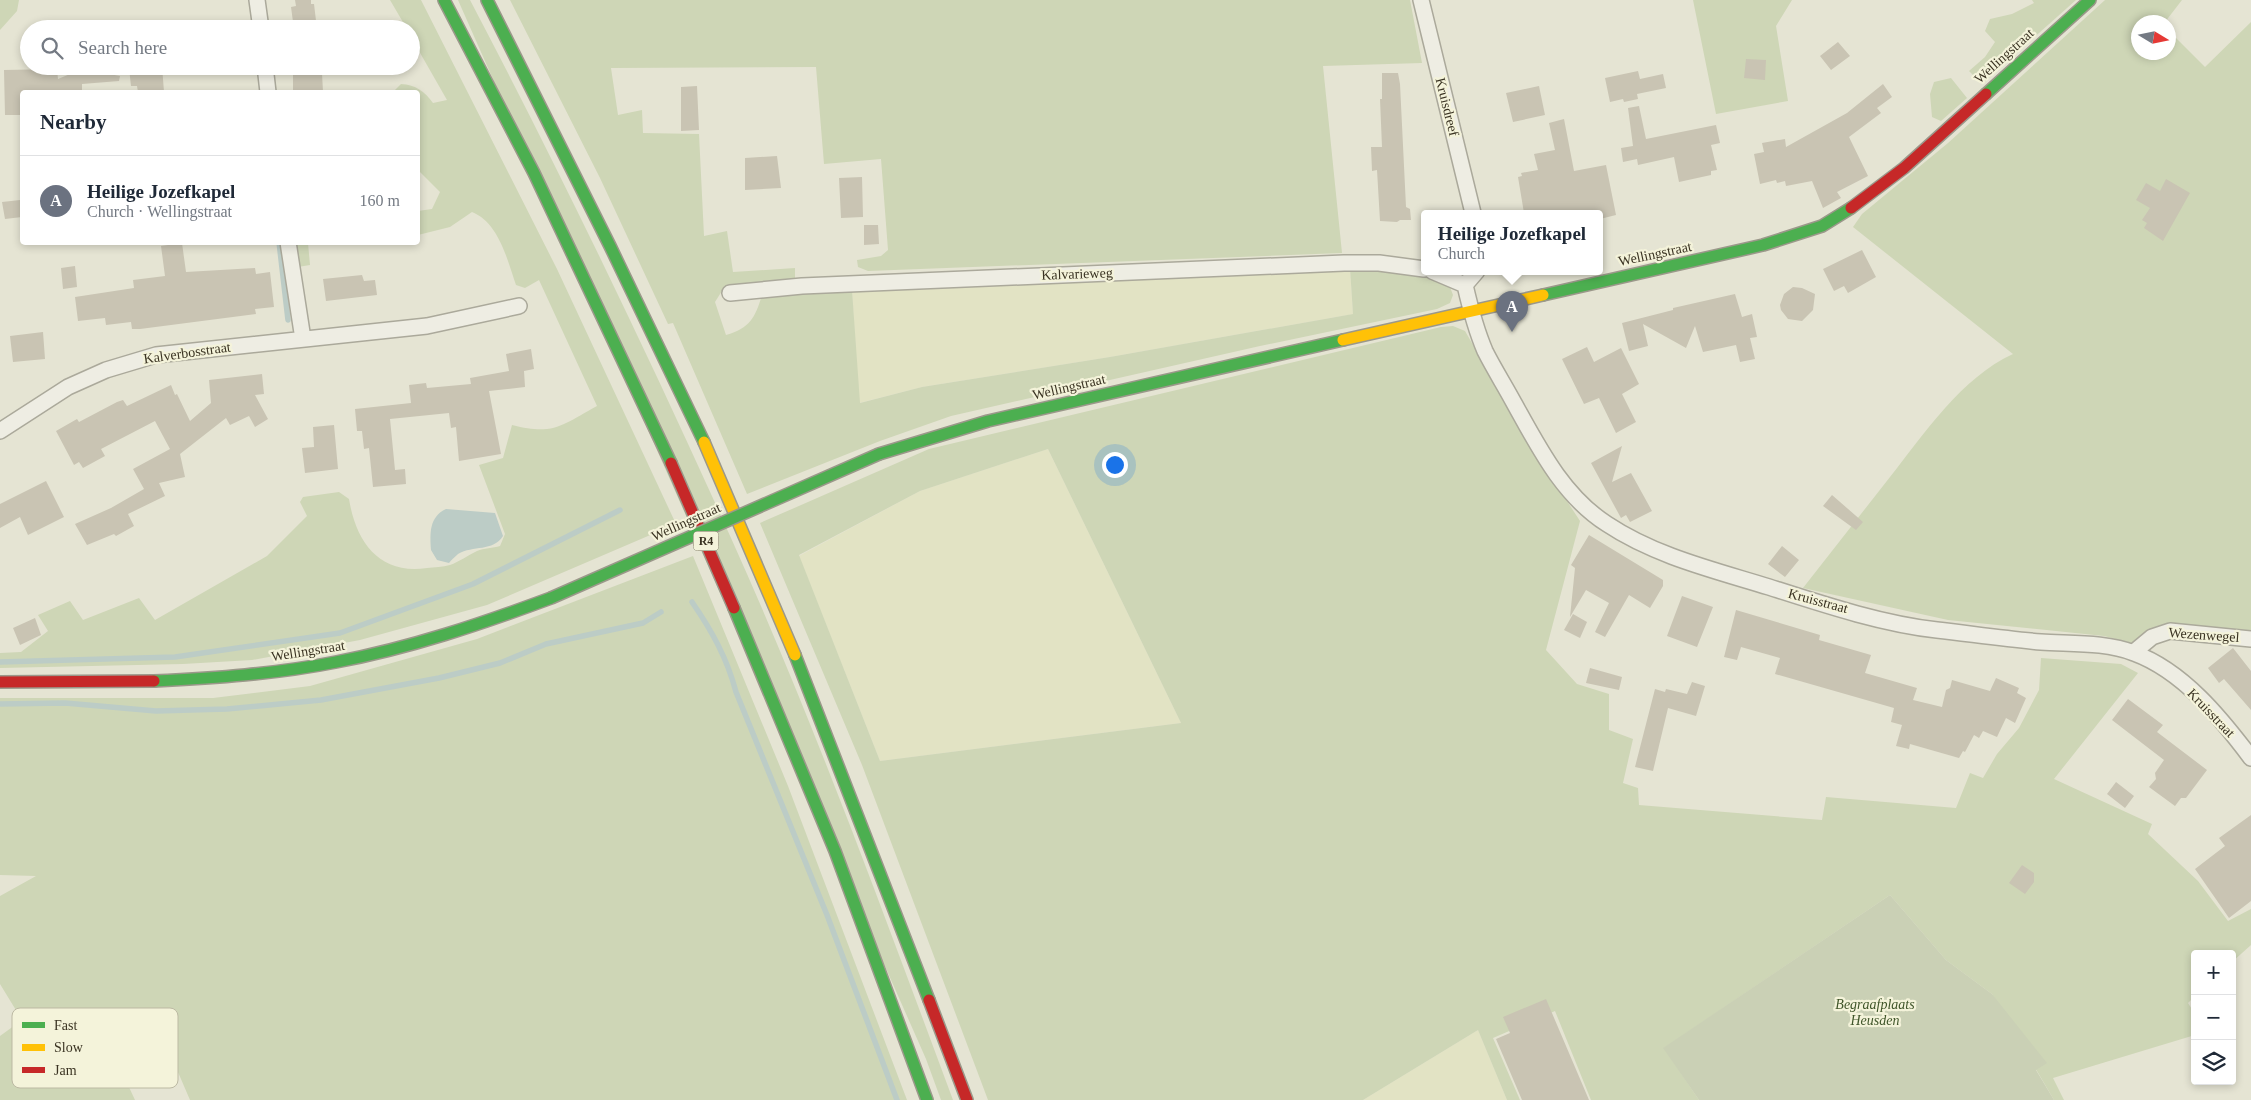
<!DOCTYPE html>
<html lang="en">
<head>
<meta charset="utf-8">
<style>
  :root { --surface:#fff; --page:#f2f2f3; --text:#1f2937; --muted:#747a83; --line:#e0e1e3; --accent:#767160 }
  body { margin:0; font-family:"Times New Roman",serif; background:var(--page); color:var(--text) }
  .controls { position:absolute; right:15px; bottom:15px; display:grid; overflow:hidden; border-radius:5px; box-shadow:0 2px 8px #0003 }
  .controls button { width:45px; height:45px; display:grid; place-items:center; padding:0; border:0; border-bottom:1px solid var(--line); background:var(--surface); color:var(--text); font:25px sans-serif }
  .compass { position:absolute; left:2131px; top:15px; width:45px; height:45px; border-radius:50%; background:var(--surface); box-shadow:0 2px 8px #0003; rotate:100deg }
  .you { position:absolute; left:1114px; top:464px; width:18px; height:18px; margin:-12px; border:4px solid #fff; border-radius:50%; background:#1a73e8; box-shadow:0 0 0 8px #1a73e833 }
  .badge { display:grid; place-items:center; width:32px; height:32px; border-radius:50%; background:var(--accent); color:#fff; font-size:16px; font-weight:700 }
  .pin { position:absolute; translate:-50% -41px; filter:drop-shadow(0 1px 2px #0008) }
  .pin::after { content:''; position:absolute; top:26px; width:18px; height:15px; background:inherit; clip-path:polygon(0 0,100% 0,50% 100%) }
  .popup { position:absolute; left:1421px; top:210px; width:182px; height:65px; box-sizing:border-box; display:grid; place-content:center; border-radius:5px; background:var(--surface); filter:drop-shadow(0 1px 4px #0005); font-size:16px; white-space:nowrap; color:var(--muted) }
  .popup b { font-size:19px; color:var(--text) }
  .popup::after { content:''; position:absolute; left:50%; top:100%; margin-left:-10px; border:10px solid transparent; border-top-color:var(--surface) }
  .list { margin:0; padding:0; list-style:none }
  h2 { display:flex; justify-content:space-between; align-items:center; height:65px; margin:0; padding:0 20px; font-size:21px }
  h2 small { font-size:16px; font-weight:400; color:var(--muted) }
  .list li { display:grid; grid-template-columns:32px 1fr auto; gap:15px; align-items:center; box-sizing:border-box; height:90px; padding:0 20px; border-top:1px solid var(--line) }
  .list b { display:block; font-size:19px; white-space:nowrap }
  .list p { margin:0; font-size:16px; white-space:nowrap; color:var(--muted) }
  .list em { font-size:16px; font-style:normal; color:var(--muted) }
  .icon { flex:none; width:28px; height:28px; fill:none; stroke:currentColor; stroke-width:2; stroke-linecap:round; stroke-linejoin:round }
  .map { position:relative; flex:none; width:2251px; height:1100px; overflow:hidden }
  .search { position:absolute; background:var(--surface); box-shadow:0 2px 8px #0003; left:20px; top:20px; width:400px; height:55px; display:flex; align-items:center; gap:12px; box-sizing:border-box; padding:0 18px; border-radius:28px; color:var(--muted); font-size:19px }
  .panel { position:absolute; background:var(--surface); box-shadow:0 2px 8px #0003; left:20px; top:90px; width:400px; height:155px; border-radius:5px }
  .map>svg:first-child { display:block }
</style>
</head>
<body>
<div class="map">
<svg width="2251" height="1100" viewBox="0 0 2251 1100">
  <rect width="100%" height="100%" fill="#e5e4d3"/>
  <path fill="#e2e3c4" d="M1350 268 1353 314 1110 357 922 387 859 403 852 290Z
    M1048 449 1181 723 880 761 799 556 920 491Z
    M1478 1030 1507 1100H1363Z"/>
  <path fill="#ced6b6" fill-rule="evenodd" d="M0 0H19L17 11 0 30Z
    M390 0H421L557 269 676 524 487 605 360 640 252 660 183 664 0 668V653L21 652 48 631 38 615 70 601 83 620 139 598 155 620 267 556 307 516 300 502 303 497 339 492 349 499C356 542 379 575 427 568 434 567 443 567 450 565 459 562 468 555 477 551 484 548 493 548 500 546L505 534 479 465 503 458 512 425C554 436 562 425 597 406L539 280 525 288 516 285C507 259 499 223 472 212L450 227 418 235V211L432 209 440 192 418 170V92H393L401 84C416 85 424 91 433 103L447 100 411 37V29H407Z
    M458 0H470C563 177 649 356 731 538 814 722 883 912 953 1100H941L926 1059Z
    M510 0H1410L1422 63 1323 66 1342 253 868 271 858 267 857 260 881 256 888 250 881 159 824 164 816 67 611 68 618 115 642 110 643 133 699 134 704 236 727 231 733 272 795 268V281L725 286 715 302 726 335C750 328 755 318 762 295L852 290 860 403 922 387 1110 357 1353 314 1350 268C1384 270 1420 269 1450 287L1453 295 1450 303 1437 309 1260 346 951 416 880 441 747 494 673 323 668 324 600 178Z
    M1693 0H1792L1776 26 1788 101 1716 114Z
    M2032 0H2076L1982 84 1969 71 1985 57 1995 42 1985 31 1990 19 2012 14 2034 3Z
    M2105 0H2182L2165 22H2138V52H2168L2169 31 2205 67 2251 22V646L2155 629 2132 643 2104 636 1948 620 1803 588C1832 551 1861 514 1890 477 1925 433 1961 378 2013 354L1853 227 1862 214 1948 143Z
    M1951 78 1967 98 1941 121 1932 117 1930 94 1934 82Z
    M295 243H308L310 265 298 267Z
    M1453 326 1465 331 1535 452 1580 521 1546 650 1577 684 1609 694V730L1633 739 1623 783 1638 788 1639 805 1822 820 1826 797 1956 808 1970 773 1983 778 1997 754 2019 728 2039 690 2041 658 2121 664 2138 673 2054 779 2152 824 2148 834 2198 881 2228 921 2251 909V945L2232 962V954H2195V996L2188 1003 2195 1014V1035L2053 1078 2064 1100H2054L1992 994 1946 960 1890 895 1664 1048 1699 1100H1591L1555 1011 1493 1038 1520 1100H1507L1478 1030 1363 1100H988L862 765 760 523 929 449 1441 327ZM1048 449 1181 723 880 761 799 555 920 491Z
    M693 556 788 786 907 1100H190L159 1028 113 1053 135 1100H0V1036L22 1020 0 984V896L36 876 0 875V698H213L310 686 477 639Z"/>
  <path fill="#cad0b5" d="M1890 895 1946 960 1992 994 2047 1063 2036 1070 2054 1100H1699L1663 1048Z"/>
  <path fill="#bcccc6" d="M446 509 495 513 503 536C493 552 473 545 458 554 455 557 451 560 449 563L437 560 431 550C430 533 429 517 446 509Z"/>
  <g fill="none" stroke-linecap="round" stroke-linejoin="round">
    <path stroke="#bcccc6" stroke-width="5.5" d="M279 242 288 320
      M692 602C712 631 727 658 736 692L827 915 897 1100
      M0 662 175 657 340 633 473 584 620 510
      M0 704 65 703 156 711 227 709 321 700 439 678 500 663 546 644 643 623 661 612"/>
  </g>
  <path fill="#c9c4b3" d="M295 0H311V4H314L317 29H294L291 7 296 6Z
    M1838 42 1850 56 1831 70 1820 56Z
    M1746 59 1766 60 1765 80 1744 78Z
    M152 66H162L164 92H138L137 86H131L129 68Z
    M57 69 58 79 82 69 120 76 119 81 82 84V92H22V115H5L4 70Z
    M1638 71 1640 79 1663 74 1666 88 1637 94 1638 99 1624 102 1623 99 1610 102 1605 78Z
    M322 73 323 92H293V75Z
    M1382 73H1398L1400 84 1406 207 1410 209 1411 220H1400L1397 222 1380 221 1377 170 1372 171 1371 147H1382L1380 99H1382Z
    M1883 84 1892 97 1877 108 1881 113 1849 137 1868 176 1837 192 1841 198 1823 208 1812 181 1786 186 1785 181 1777 183 1776 180 1760 184 1754 154 1764 152 1762 143 1785 139 1786 147 1847 113Z
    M697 86 699 130 681 131V87Z
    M1539 86 1545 115 1513 122 1506 93Z
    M1639 106 1646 139 1716 125 1720 143 1711 145 1717 170 1711 171V175L1679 182 1674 157 1638 165 1637 159 1623 162 1621 148 1633 146 1628 108Z
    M1564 119 1574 171 1606 165 1616 215 1600 219V213H1524L1518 177 1522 176 1521 173 1538 170 1534 154 1555 150 1549 123Z
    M777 156 781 188 745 190V158Z
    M862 177 863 217 841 218 839 178Z
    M2166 179 2190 193 2163 241 2144 228 2147 223 2142 220 2150 208 2136 200 2146 183 2160 191Z
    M20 200 22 217 5 219 2 202Z
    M864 225H878L879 244 864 245Z
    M182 243 186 272 255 268 256 274 270 272 274 307 255 309 256 314 140 329H132L131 322 106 325 105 318 78 321 75 297 134 288 133 280 165 276 161 246Z
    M1862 250 1876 277 1848 293 1844 286 1834 291 1823 269Z
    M75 266 77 287 63 289 61 268Z
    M362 275 364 281 375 280 377 295 326 301 323 279Z
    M1793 287 1802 288 1815 294 1813 310 1802 321 1788 319 1781 310 1780 305 1784 294Z
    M1735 294 1742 317 1752 314 1757 337 1750 338 1755 359 1740 362 1736 345 1703 352 1695 326 1686 348 1643 324 1648 346 1629 351 1622 323 1673 310V308Z
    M43 332 45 359 13 362 10 336Z
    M1587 347 1594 362 1621 348 1639 384 1622 394 1636 422 1616 433 1599 398 1584 404 1562 359Z
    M531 349 534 369 524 371 525 387 489 391 501 454 459 461 456 427 451 428 449 413 390 419 395 470 405 469 406 484 373 487 369 448 364 449 362 431H357L355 409 411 403 409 385 426 383 427 388 471 384 470 378 509 371 506 354Z
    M262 374 264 394 255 395 268 419 255 427 249 416 230 425 226 418 180 454 185 477 159 483 165 496 128 514 134 526 116 536 114 534 87 545 75 524 111 508 144 489 133 469 170 449 155 421 101 449 105 456 83 468 79 462 74 465 56 431 77 419 79 422 117 402 123 400 127 406 171 385 175 395 177 394 190 421 211 403 209 380Z
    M334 425 338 469 305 473 302 448 314 447 313 427Z
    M1622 446 1612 482 1631 473 1652 511 1630 522 1626 515 1621 518 1591 463Z
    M46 481 64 517 28 535 20 517 0 528V504Z
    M1832 495 1863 522 1856 530 1823 506Z
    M1589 535 1663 580V586L1650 608 1629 595 1605 637 1595 632 1609 603 1586 590 1570 617 1575 568 1571 565Z
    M1782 546 1799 560 1785 577 1768 564Z
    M1682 596 1713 607 1697 647 1667 636Z
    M1736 610 1820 635 1819 640 1871 655 1865 673 1917 688 1913 700 1942 707 1946 690 1950 688 1952 680 1990 691 1996 678 2019 688 2017 693 2026 698 2015 723 2006 718 1997 737 1983 731 1979 738 1974 735 1965 752 1963 751 1959 758 1910 744 1909 749 1896 746 1902 725 1891 722 1894 708 1775 674 1780 658 1741 647 1737 660 1724 657Z
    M1573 614 1587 622 1580 638 1564 630Z
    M35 618 41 635 20 645 13 628Z
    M2233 648 2251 671V710L2224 679 2219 683 2208 668Z
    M1590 668 1622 677 1619 690 1586 683Z
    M1692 682 1705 686 1696 716 1668 708 1653 771 1635 767 1655 689 1665 692 1666 689 1687 694Z
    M2128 699 2163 725 2157 732 2207 770 2186 798H2181L2175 806 2149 787 2156 779 2155 773 2164 760 2112 720Z
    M2116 782 2134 796 2125 808 2107 794Z
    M2251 815V901L2229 918 2195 869 2225 846 2219 838Z
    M2022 865 2034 873V882L2025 894 2009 883Z
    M1546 999 1589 1100H1522L1496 1039 1510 1033 1503 1017Z"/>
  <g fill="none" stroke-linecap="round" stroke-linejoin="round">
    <g stroke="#aba99b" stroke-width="18">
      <path id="street" d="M257 0 261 29
        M1421 0 1473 213
        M265 66 268 92
        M288 242 303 339
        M1432 271 1465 285C1470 307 1476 330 1485 351 1494 369 1505 386 1514 403 1539 448 1563 496 1607 524 1655 556 1714 570 1769 587 1822 604 1882 624 1937 630 1972 634 2006 639 2041 642 2071 644 2106 642 2134 653 2183 671 2221 718 2251 758
        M1465 285 1477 271
        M730 293 802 286 1344 263H1379L1424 269
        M0 431 68 387 106 370 156 355 427 326 519 306
        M2134 652 2152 637 2170 631 2251 639"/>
    </g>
    <g stroke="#9b988a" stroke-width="14">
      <path id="fast" d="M444 0 534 173 671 463
        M487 0 610 246 704 442
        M1986 94 2090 0
        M1543 295 1763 245 1822 226 1851 208
        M879 454 988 421 1343 340
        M734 608 835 851 927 1100
        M795 655 929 1000
        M154 681C215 678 276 674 336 662 410 648 481 624 551 598"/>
    </g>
    <g stroke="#9b988a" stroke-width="14">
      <path id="slow" d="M1343 340 1543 295
        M704 442 795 655"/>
    </g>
    <g stroke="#9b988a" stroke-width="14">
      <path id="jam" d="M1851 208 1904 168 1986 94
        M671 463 734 608
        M0 682 154 681
        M929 1000 967 1100"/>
    </g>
    <use href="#street" stroke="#eeede3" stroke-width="15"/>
    <use href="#fast" stroke="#4caf50" stroke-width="11"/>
    <use href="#slow" stroke="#ffc107" stroke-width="11"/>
    <use href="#jam" stroke="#c62828" stroke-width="11"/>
    <g stroke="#9b988a" stroke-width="14" stroke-linecap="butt">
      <path id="fast-bridge" d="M551 598 879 454"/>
    </g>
    <use href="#fast-bridge" stroke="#4caf50" stroke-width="11"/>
  </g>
  <g text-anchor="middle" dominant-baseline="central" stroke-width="4.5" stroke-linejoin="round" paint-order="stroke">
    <rect fill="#f4f3da" stroke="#726d59" stroke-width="1" x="693.5" y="531.5" width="25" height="19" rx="4"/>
    <g font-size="12" font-weight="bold" fill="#3a3322">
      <text x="706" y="541">R4</text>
    </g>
    <g font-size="14" fill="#3a3322" stroke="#f4f3da">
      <text transform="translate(2004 56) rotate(-42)">Wellingstraat</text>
      <text transform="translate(1447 107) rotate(76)">Kruisdreef</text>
      <text transform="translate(1655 254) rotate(-12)">Wellingstraat</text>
      <text transform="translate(1077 274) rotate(-2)">Kalvarieweg</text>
      <text transform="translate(187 353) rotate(-8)">Kalverbosstraat</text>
      <text transform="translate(1069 387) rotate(-13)">Wellingstraat</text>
      <text transform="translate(686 522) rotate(-24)">Wellingstraat</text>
      <text transform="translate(1818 601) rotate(15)">Kruisstraat</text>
      <text transform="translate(2204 635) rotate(4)">Wezenwegel</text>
      <text transform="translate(308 651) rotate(-9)">Wellingstraat</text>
      <text transform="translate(2211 713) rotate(46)">Kruisstraat</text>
    </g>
    <g font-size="14" font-style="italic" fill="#40562a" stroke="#f4f3da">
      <text x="1875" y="1004">Begraafplaats<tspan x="1875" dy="16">Heusden</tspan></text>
    </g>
  </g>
  <rect x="12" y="1008" width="166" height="80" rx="8" fill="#f4f3da" stroke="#bcb9a3" stroke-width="1"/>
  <rect x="22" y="1022" width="23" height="6" fill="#4caf50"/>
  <rect x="22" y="1044" width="23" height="7" fill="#ffc107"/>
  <rect x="22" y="1067" width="23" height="6" fill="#c62828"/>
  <g font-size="14" fill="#3a3322">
    <text x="54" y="1030">Fast</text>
    <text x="54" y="1052">Slow</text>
    <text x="54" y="1075">Jam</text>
  </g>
</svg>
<div class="controls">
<button>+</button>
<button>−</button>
<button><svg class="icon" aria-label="layers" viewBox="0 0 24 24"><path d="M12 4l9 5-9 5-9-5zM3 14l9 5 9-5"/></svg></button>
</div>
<svg class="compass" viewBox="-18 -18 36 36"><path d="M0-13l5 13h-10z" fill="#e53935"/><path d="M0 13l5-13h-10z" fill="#747a83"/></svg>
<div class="you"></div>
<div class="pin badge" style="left:1512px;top:332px;background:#6b7280">A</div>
<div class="popup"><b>Heilige Jozefkapel</b>Church</div>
<div class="search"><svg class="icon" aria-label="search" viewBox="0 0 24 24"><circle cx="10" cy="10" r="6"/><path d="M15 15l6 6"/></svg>Search here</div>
<section class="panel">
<h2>Nearby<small></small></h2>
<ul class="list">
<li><span class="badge" style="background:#6b7280">A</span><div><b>Heilige Jozefkapel</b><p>Church · Wellingstraat</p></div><em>160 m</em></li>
</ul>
</section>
</div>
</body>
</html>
